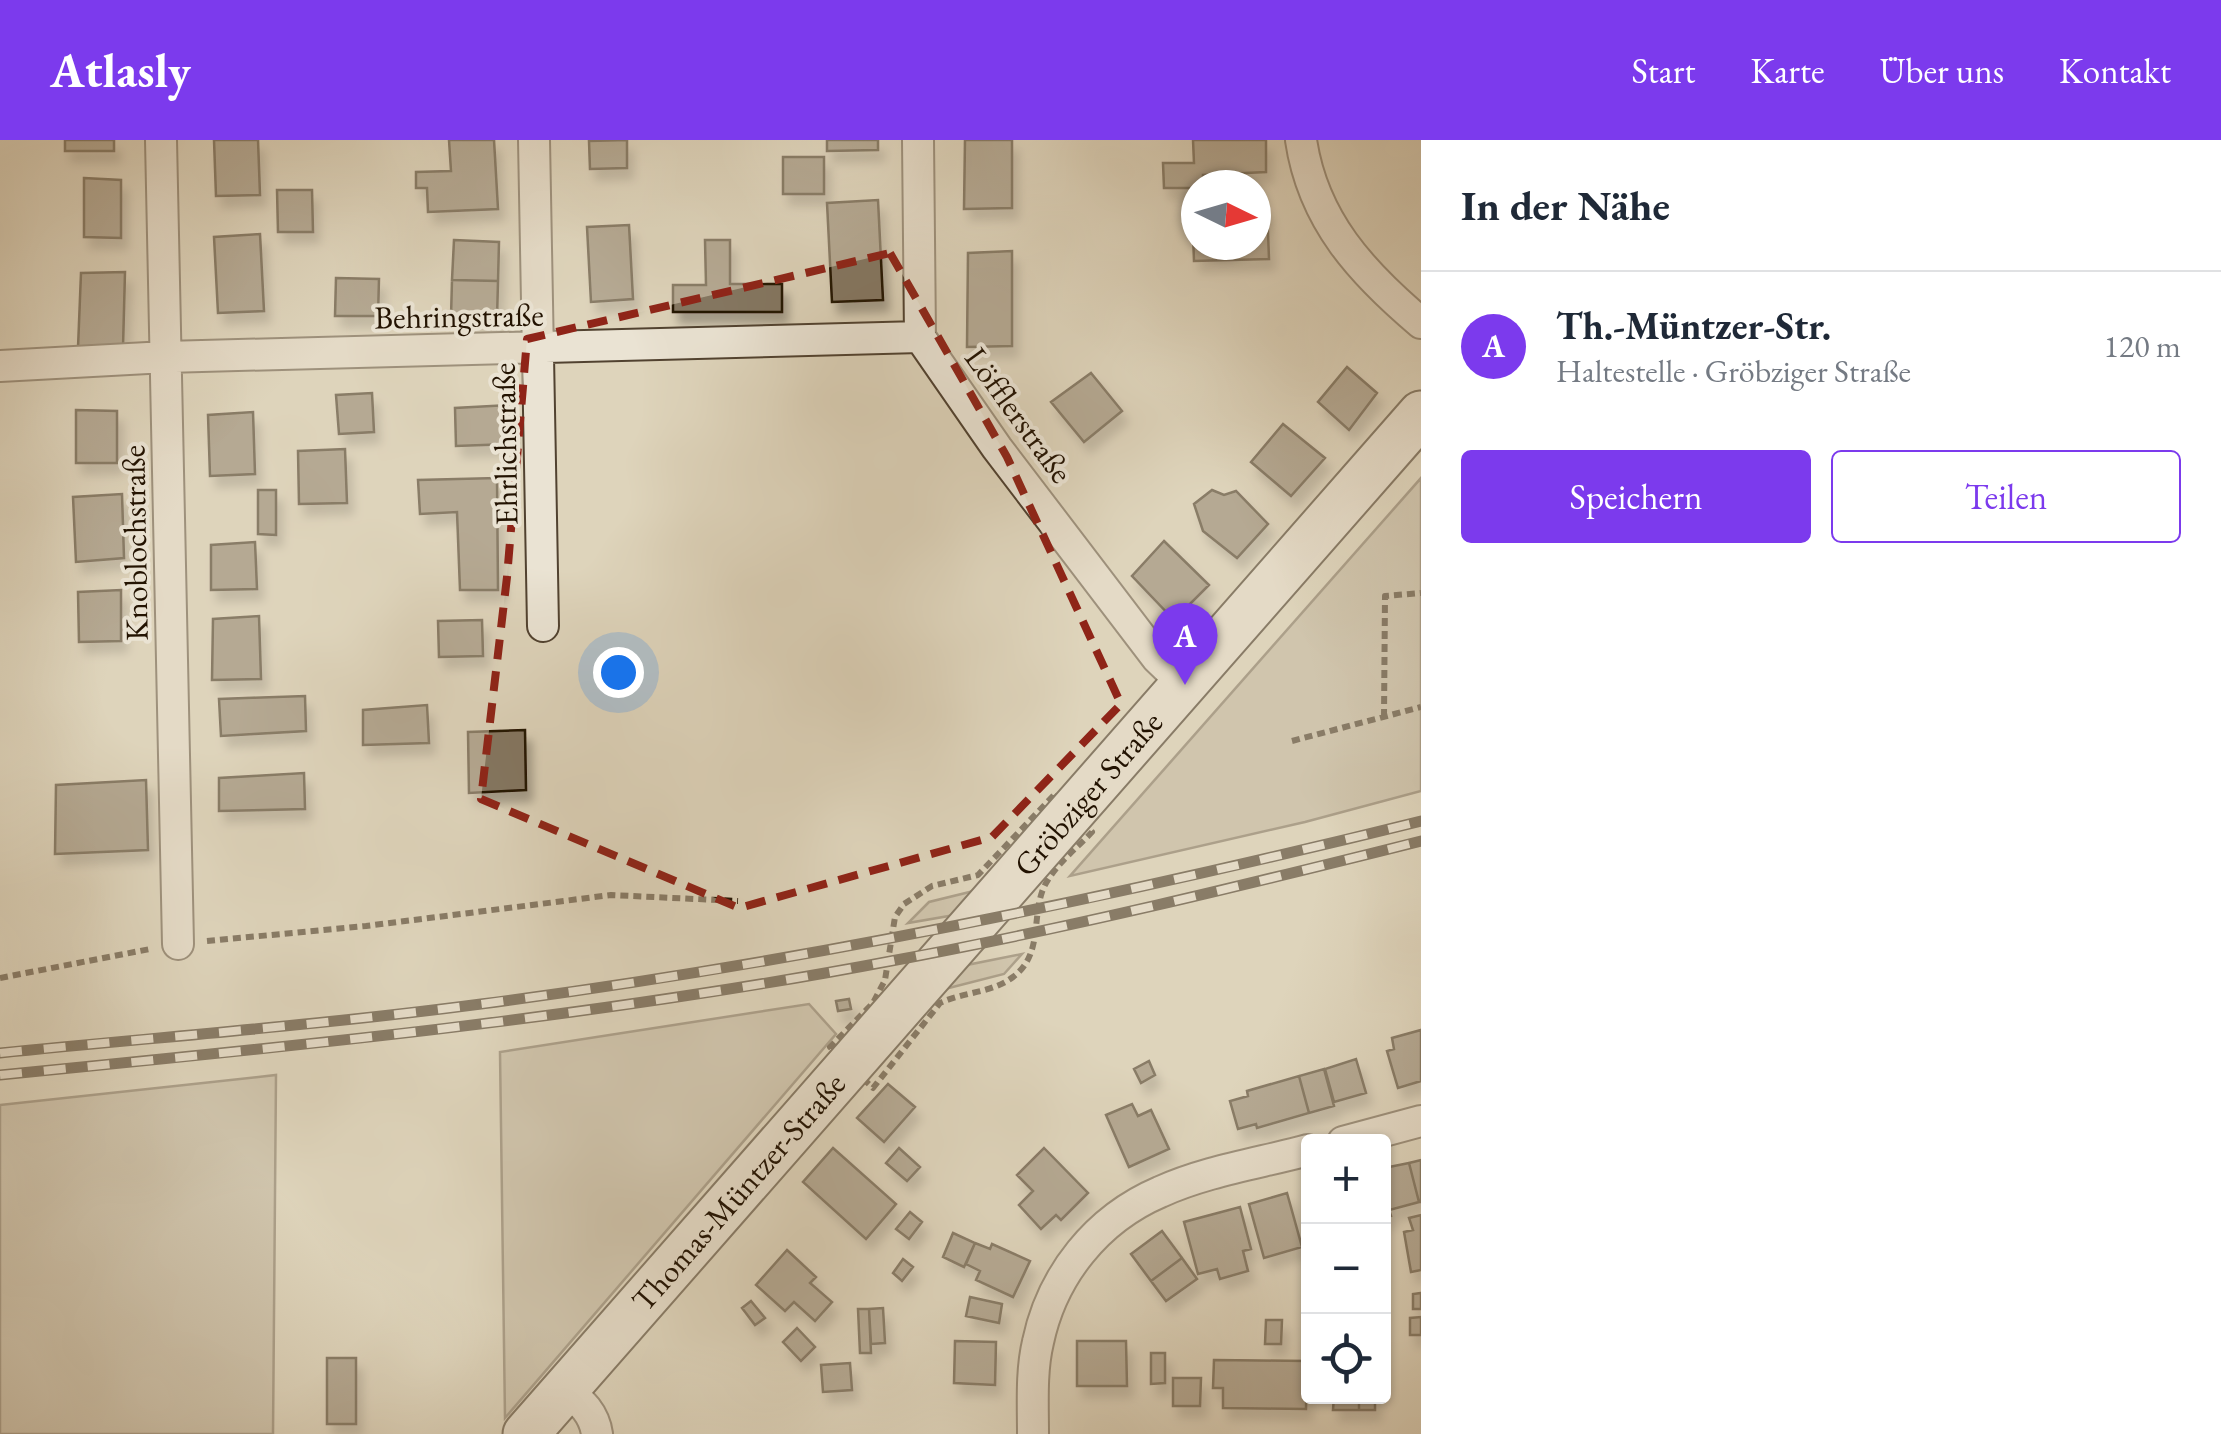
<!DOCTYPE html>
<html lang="de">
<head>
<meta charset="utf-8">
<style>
  :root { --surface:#fff; --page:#f6f6f7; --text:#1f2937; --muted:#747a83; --line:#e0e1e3; --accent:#7c3aed }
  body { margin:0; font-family:"EB Garamond",serif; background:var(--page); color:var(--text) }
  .controls { position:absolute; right:30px; bottom:30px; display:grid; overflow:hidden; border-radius:10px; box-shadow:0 2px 8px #0004 }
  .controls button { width:90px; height:90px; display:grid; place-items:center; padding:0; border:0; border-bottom:2px solid var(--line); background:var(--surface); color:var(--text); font:50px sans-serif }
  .compass { position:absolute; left:1181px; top:30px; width:90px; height:90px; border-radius:50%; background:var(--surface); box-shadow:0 2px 8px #0004; rotate:95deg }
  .you { position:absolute; left:618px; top:532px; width:35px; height:35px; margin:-25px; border:8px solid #fff; border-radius:50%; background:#1a73e8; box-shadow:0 0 0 15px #1a73e833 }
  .badge { display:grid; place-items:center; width:65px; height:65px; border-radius:50%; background:var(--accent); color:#fff; font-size:32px; font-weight:700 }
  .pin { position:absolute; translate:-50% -82px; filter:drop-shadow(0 2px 5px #0008) }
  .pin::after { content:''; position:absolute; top:52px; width:35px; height:30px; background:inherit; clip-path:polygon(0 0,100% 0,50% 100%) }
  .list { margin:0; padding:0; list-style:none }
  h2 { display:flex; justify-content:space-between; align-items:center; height:130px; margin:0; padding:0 40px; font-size:42px }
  h2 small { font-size:32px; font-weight:400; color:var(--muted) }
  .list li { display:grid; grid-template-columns:65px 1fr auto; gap:30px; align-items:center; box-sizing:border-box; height:150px; padding:0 40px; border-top:2px solid var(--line) }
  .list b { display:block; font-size:38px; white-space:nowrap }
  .list p { margin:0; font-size:32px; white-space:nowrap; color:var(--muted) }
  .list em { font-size:32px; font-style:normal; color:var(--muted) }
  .actions { display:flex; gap:20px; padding:30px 40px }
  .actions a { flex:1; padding:22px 0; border:2px solid var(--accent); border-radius:10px; text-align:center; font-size:35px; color:var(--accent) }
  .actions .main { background:var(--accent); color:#fff }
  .icon { flex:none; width:55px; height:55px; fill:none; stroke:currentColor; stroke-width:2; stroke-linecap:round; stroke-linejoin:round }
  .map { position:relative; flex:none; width:1421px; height:1294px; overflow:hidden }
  header { display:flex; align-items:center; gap:60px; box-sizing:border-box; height:140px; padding:0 50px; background:var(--accent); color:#fff }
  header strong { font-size:48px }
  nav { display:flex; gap:55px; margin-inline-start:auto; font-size:35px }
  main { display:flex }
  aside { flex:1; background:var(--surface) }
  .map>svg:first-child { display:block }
</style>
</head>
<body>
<header>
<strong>Atlasly</strong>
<nav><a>Start</a><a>Karte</a><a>Über uns</a><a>Kontakt</a></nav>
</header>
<main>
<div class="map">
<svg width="1421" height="1294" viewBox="0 0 1421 1294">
  <defs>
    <filter id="shadow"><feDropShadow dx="6" dy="11" stdDeviation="5" flood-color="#0004"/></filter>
  </defs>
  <rect width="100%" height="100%" fill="#ded4bb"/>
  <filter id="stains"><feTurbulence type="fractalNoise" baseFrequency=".002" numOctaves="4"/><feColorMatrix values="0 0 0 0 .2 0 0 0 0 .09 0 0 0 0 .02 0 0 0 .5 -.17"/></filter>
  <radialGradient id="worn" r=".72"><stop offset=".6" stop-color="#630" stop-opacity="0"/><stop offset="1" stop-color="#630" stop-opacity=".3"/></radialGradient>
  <path fill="#beb39b" stroke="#70624e" stroke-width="2.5" d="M1421 338V651L1305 682 1070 736Z
    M990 747 966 773 908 783 929 762Z
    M1022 814 1004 834 941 850 962 826Z
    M809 864 836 894 505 1278 500 912Z
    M276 935 273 1294H0V965Z"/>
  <path fill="#847762" stroke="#221201" stroke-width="2.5" filter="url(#shadow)" d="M65 0H114V11H65Z
    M214 0H258L260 55 216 56Z
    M449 0H494L498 69 428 72 427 48H416V32L451 31Z
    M627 0V28L590 29 589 1Z
    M827 0H878V10L827 11Z
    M965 0H1012V68L964 69Z
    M1193 0H1266V32L1203 35V45L1196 48H1164L1163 23H1194Z
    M783 17H824V54H783Z
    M84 38 121 40V98L84 97Z
    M277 50H312L313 92H278Z
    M878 60 883 160 832 162 827 63Z
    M1256 67H1267L1269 119 1194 121 1192 68H1196V105H1256Z
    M629 85 633 159 591 162 587 87Z
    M260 94 264 171 218 173 214 97Z
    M454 100 499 102 498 141 452 140Z
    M705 100H730V144H782V172H673V145H706Z
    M1012 111V206L967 207 968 113Z
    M125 132 123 207 78 208 81 133Z
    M336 138 379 139 378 176H335Z
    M452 140 498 141 497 179 451 177Z
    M1347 227 1377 253 1349 290 1318 262Z
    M1091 233 1122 271 1084 302 1051 262Z
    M372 253 374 292 339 294 336 255Z
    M509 265 510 304 456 306 455 268Z
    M76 270 117 271V323H76Z
    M253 272 255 334 210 336 208 275Z
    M1283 284 1325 318 1291 356 1251 322Z
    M345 309 347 363 299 364 298 311Z
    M497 338 498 450H460L457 372 420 374 418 340Z
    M258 350H276V395L258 394Z
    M1212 350 1224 355 1236 351 1268 384 1237 418 1203 391 1194 364Z
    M122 354 124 418 76 422 73 357Z
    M1164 401 1209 445 1174 480 1132 436Z
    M255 402 257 449 211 450V405Z
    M121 450V501L79 502 78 452Z
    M259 476 261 539 212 540 213 479Z
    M482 480 483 516 439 517 438 481Z
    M305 556 306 591 221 596 219 559Z
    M427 565 429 603 363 605V570Z
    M525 590 526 650 469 653 468 592Z
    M304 633 305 669 219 671V638Z
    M146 640 148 710 55 714 56 645Z
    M849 859 851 869 838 871 836 861Z
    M1421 890V941L1398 948 1387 911 1394 909 1392 898Z
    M1356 919 1366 953 1334 962 1325 929Z
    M1149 921 1155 935 1141 943 1134 929Z
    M1324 929 1334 966 1309 973 1299 936Z
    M1299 936 1309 973 1257 988 1256 984 1238 989 1230 961 1248 956 1247 951Z
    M888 944 915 967 884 1002 857 978Z
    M1132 964 1138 976 1151 970 1169 1009 1129 1027 1106 975Z
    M833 1008 896 1064 866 1099 803 1042Z
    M899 1008 920 1027 907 1041 886 1023Z
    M1044 1008 1088 1053 1061 1080 1056 1075 1041 1089 1019 1065 1033 1051 1017 1035Z
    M1421 1020V1062H1419L1409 1023Z
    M1409 1023 1419 1062 1389 1070 1391 1076 1384 1078V1028Z
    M1287 1053 1302 1107 1264 1118 1249 1064Z
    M1240 1067 1251 1109 1243 1111 1248 1131 1220 1139 1217 1129 1198 1134 1184 1082Z
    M910 1072 922 1082 909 1099 896 1089Z
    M1421 1075V1130L1411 1132 1404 1092 1413 1090 1409 1078Z
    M1162 1091 1182 1118 1151 1141 1131 1114Z
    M953 1093 975 1103 964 1127 943 1117Z
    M975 1103 990 1109 992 1104 1030 1121 1013 1157 976 1140 980 1131 966 1124Z
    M787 1110 816 1137 810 1143 832 1162 815 1181 794 1162 785 1171 756 1145Z
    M1182 1118 1197 1139 1166 1161 1151 1141Z
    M903 1119 913 1127 902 1141 893 1133Z
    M1421 1153V1169H1413V1154Z
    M970 1157 1002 1164 999 1183 966 1176Z
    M751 1161 765 1178 755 1185 742 1168Z
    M883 1168 885 1203 871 1204 869 1169Z
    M858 1169H869L871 1213H860Z
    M1421 1177V1195H1410V1178Z
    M1266 1180H1282L1281 1204H1265Z
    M797 1188 815 1207 801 1221 783 1202Z
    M955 1201 996 1202 995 1245 954 1243Z
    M1077 1201H1126L1127 1246H1077Z
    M1151 1213H1165V1243L1151 1244Z
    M327 1218H356V1284H327Z
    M1214 1220 1307 1221 1306 1269 1223 1268V1248H1213Z
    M850 1223 852 1250 823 1252 821 1225Z
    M1173 1238H1201L1200 1266H1173Z
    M1334 1256H1359V1270H1333Z
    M1359 1256H1375V1270H1359Z"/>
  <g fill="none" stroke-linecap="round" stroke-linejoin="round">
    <g stroke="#514230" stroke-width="34">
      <path id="minor" d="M161 0 178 804
        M534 0 543 486
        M918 0 920 197 997 308 1157 518 1185 545
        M1301 0C1313 81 1362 133 1421 183
        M0 226 166 217 920 197
        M1343 1002 1421 981
        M566 1249C581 1262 594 1273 597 1294
        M1033 1294C1033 1264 1031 1231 1038 1202 1052 1135 1097 1079 1160 1052 1206 1031 1260 1023 1308 1010"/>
    </g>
    <g stroke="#221201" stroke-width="49">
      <g id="secondary">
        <path id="s1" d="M526 1294 1421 274"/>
      </g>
    </g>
    <path stroke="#221201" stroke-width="6" stroke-dasharray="8 5" stroke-linecap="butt" d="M1384 577 1385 456 1421 453
      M1292 601 1421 567
      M1054 655 1092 692C1076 709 1050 729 1042 752 1032 782 1042 815 1013 837 992 853 963 852 940 863L873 948 830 907 873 863 885 840 895 777 904 764 932 746 978 735Z
      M207 801 366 786 611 755 738 761
      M0 838 150 809"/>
    <use href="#minor" stroke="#eae3d3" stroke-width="30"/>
    <use href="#secondary" stroke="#eae3d3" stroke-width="45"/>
    <g stroke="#221201" stroke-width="11">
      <path id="rail" d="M0 913C160 897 321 885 481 864 798 823 1111 758 1421 681
        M0 935C298 906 596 877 891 821 1069 788 1245 745 1421 701"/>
    </g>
    <use href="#rail" stroke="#eae3d3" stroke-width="8" stroke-dasharray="22" stroke-linecap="butt"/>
  </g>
  <path d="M0 0H1421V1294H0ZM890 113 1007 317 1121 564 992 697 739 768 481 659 507 437 527 199Z" fill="#ded4bb" fill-opacity=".55" fill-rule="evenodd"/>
  <path fill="none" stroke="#8f2418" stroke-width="8" stroke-dasharray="20 12" stroke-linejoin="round" d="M890 113 1007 317 1121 564 992 697 739 768 481 659 507 437 527 199Z"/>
  <g text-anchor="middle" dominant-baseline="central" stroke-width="8" stroke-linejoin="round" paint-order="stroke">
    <g font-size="32" fill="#221201" stroke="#eae3d3">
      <text transform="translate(459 176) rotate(-1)">Behringstraße</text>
      <text transform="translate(1019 275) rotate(54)">Löfflerstraße</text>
      <text transform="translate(505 304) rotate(-91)">Ehrlichstraße</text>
      <text transform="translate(135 403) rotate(-91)">Knoblochstraße</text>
      <text stroke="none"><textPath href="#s1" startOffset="852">Gröbziger Straße</textPath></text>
      <text stroke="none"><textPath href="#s1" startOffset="322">Thomas-Müntzer-Straße</textPath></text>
    </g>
  </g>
  <rect width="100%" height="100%" filter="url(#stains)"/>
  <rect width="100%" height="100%" fill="url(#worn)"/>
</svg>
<div class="controls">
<button>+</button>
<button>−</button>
<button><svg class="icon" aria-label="locate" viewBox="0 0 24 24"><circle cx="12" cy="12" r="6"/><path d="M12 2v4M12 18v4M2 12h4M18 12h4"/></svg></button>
</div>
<svg class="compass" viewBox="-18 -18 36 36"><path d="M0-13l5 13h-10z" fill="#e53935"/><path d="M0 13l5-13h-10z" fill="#747a83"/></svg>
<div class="you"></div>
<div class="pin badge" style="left:1185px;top:545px">A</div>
</div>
<aside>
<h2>In der Nähe<small></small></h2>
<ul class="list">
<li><span class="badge">A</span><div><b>Th.-Müntzer-Str.</b><p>Haltestelle · Gröbziger Straße</p></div><em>120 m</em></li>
</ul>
<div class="actions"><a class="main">Speichern</a><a>Teilen</a></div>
</aside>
</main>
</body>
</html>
